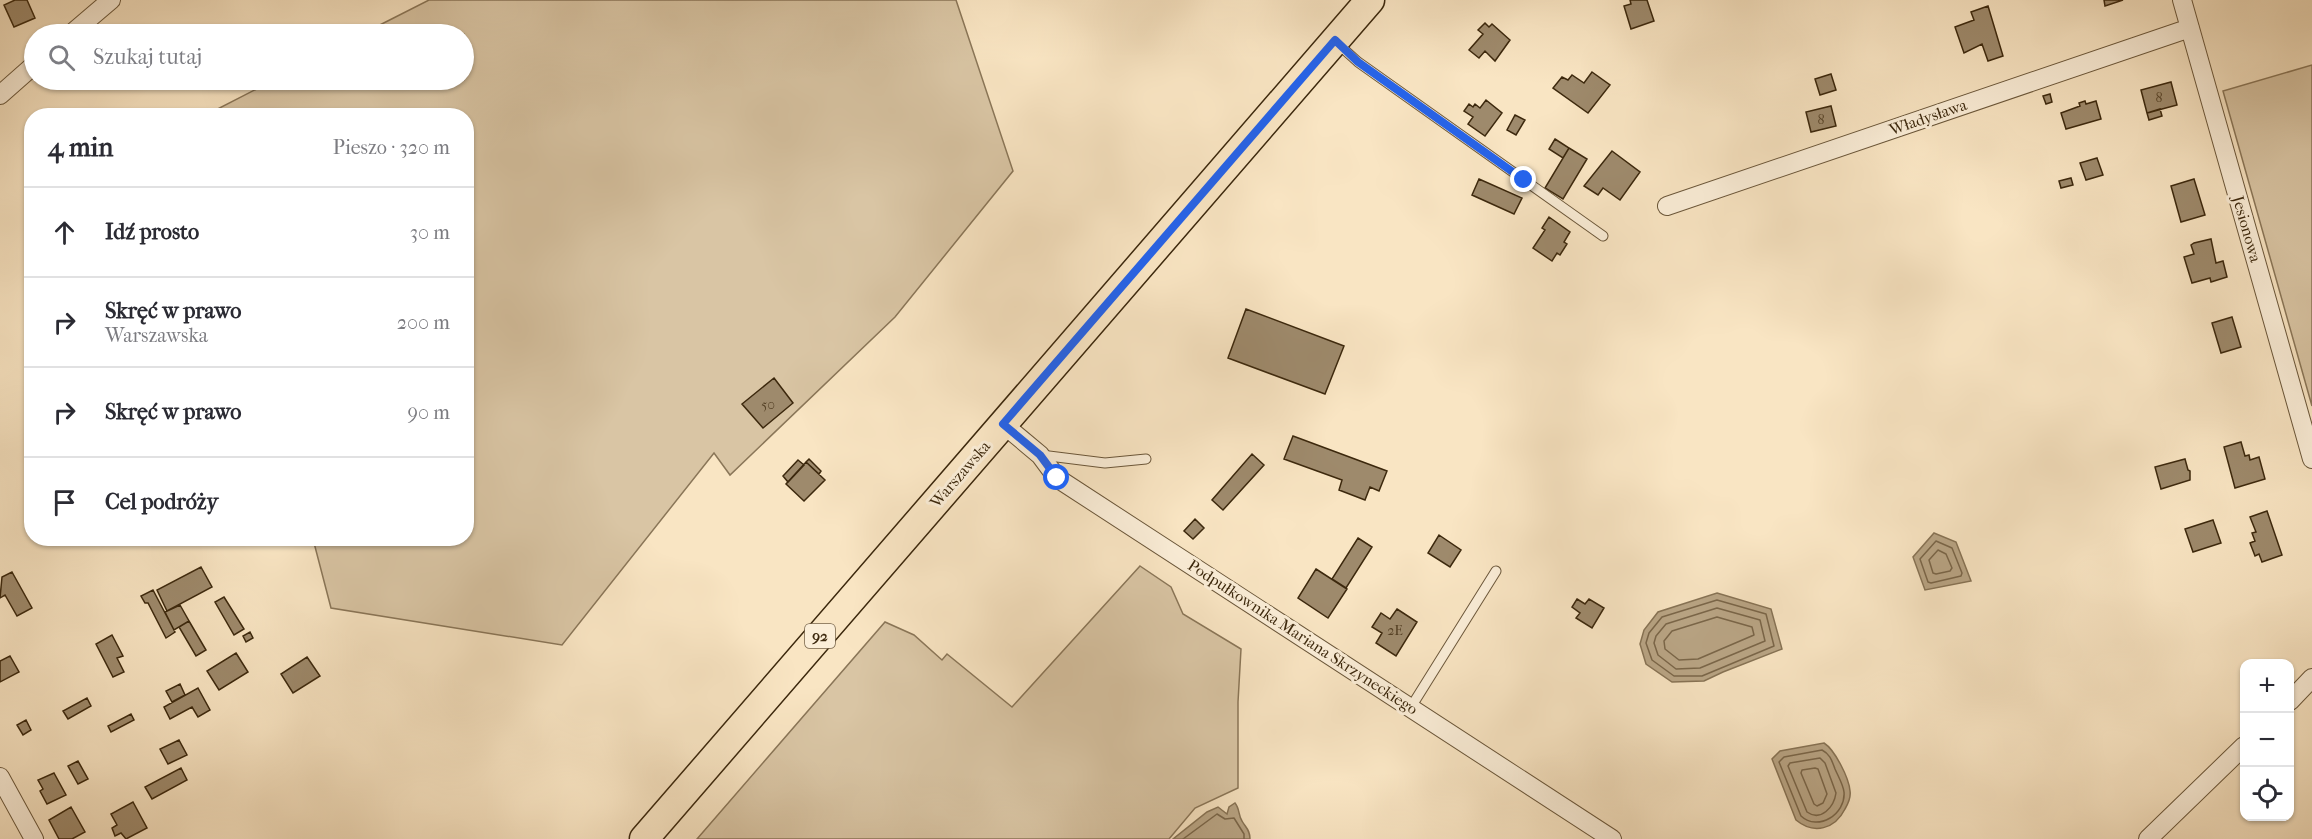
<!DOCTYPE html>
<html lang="pl">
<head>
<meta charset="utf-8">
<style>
  :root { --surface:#fff; --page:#f2f2f3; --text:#2b2b33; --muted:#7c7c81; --line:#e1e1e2 }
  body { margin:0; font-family:"IM FELL French Canon",serif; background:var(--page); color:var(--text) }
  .controls { position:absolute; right:18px; bottom:18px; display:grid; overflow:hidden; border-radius:12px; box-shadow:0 2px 4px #0004 }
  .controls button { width:54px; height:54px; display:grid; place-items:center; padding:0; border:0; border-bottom:2px solid var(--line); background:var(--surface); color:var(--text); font:30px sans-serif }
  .stop { position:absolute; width:18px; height:18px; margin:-14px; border:4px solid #2563eb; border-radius:50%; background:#fff }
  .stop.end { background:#2563eb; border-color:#fff; box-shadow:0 2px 6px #0008 }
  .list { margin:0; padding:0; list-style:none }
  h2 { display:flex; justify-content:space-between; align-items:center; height:78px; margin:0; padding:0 24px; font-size:26px }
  h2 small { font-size:20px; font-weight:400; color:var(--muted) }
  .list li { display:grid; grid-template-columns:39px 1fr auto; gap:18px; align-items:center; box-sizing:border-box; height:90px; padding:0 24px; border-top:2px solid var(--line) }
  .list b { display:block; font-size:22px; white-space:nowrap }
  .list p { margin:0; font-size:20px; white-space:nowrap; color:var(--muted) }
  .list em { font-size:20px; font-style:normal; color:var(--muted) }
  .icon { flex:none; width:33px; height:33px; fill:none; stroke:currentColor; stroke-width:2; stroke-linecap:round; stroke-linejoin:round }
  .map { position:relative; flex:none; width:2312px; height:839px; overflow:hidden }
  .search { position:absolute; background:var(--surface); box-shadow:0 2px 4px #0004; left:24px; top:24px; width:450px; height:66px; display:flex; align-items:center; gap:15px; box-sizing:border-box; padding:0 21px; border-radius:33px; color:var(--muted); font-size:22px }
  .panel { position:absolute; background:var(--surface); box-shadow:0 2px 4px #0004; left:24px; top:108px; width:450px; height:438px; border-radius:24px }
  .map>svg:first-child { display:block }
</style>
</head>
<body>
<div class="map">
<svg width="2312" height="839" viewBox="0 0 2312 839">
  <rect width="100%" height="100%" fill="#f9e5c3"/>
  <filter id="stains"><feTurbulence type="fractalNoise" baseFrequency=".00333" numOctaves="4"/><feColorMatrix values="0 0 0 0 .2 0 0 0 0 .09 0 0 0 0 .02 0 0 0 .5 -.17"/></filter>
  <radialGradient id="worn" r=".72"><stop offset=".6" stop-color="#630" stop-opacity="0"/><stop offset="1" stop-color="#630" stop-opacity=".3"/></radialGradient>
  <path fill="#d9c5a4" stroke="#8a7658" stroke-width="1.5" d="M429 0H956L1013 171 895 317 730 475 714 453 562 645 331 608 313 539 466 538V116H204L274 80H464V34H362Z
    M2312 65V406L2223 91Z
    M1140 566 1171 587 1183 614 1241 649 1238 702V788L1195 808 1169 839H697L885 622 914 635 942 660 947 654 1012 707Z"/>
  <path fill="#b9a585" stroke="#877355" stroke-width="1.5" d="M1934 533 1956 542 1971 581 1925 590 1913 557Z
    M1717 593 1771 609 1782 649 1723 672 1704 681 1672 682 1646 664 1640 644 1644 630 1658 612Z
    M1824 743C1835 750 1849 778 1850 791 1851 797 1848 804 1845 809 1835 829 1814 835 1796 820L1772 759 1780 751Z
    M1235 803C1240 809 1238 815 1242 821 1246 828 1250 830 1250 839H1173L1207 812 1218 807 1227 814 1229 807Z"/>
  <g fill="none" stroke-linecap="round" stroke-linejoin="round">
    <path stroke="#7a6649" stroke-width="1.5" d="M1936 541 1952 548 1962 573 1961 576 1931 583 1928 582 1920 559Z
      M1938 550 1946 554 1952 568 1950 571 1936 574 1933 573 1929 560Z
      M1717 600 1766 614 1774 646 1702 676H1674L1652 660 1646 643 1649 633 1662 617Z
      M1717 608 1760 620 1765 641 1700 668 1676 669 1658 655 1654 643 1656 636 1666 624Z
      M1717 617 1752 627 1754 635 1698 659 1679 660 1665 649 1664 641 1672 631Z
      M1822 750C1830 754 1832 761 1835 769 1838 776 1843 784 1844 792 1846 814 1818 832 1801 816L1779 762 1784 757Z
      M1820 758 1825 763 1836 793C1834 807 1821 822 1807 812L1788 766 1790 763Z
      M1815 768 1818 769 1827 794 1823 803 1817 806 1814 804 1801 773 1802 770Z
      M1183 839 1217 814 1225 819 1234 818 1244 834V839"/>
  </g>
  <path fill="#9e8a6c" stroke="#3c280d" stroke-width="1.5" d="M15 0H27L35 18 14 27 4 5Z
    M1630 0H1647L1654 21 1631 29 1624 6 1631 4Z
    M2104 0H2123L2105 6Z
    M1988 6 2003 56 1988 61 1982 44 1964 53 1955 27 1974 20 1971 12Z
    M1485 23 1489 27 1492 24 1510 40 1495 61 1485 51 1479 58 1469 50 1483 34 1478 30Z
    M1592 72 1610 85 1588 113 1553 88 1562 77 1568 80 1572 75 1584 83Z
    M1831 74 1836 90 1820 95 1815 79Z
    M2171 82 2177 105 2147 113 2141 90Z
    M2050 94 2052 102 2046 104 2043 96Z
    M1486 100 1502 113 1485 136 1468 124 1473 117 1464 111 1469 104 1473 107 1475 104 1480 108Z
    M2085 101 2086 104 2096 101 2101 119 2066 129 2061 113 2080 106 2079 103Z
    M1831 106 1836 126 1811 132 1806 112Z
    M2160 109 2162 116 2149 120 2147 113Z
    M1515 115 1525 120 1516 135 1507 130Z
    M1555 139 1569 148 1563 158 1549 149Z
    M1569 148 1587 159 1563 199 1545 188Z
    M1612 151 1640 172 1620 200 1603 188 1598 195 1584 186Z
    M2097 158 2103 175 2086 180 2080 163Z
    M2071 178 2073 185 2061 188 2059 181Z
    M1479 179 1522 198 1514 214 1472 195Z
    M2194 179 2205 215 2181 222 2171 186Z
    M1549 217 1570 232 1564 242 1567 244 1560 255 1557 253 1552 261 1533 248 1545 230 1542 228Z
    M2211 239 2216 263 2223 261 2227 277 2211 282 2210 278 2192 283 2184 257 2194 254 2191 245 2194 243Z
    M1246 309 1344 346 1325 394 1228 358Z
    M2232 317 2241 347 2221 353 2212 323Z
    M774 378 793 403 763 428 742 404Z
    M1293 436 1387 471 1379 491 1370 487 1365 500 1339 490 1342 480 1284 459Z
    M2241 442 2245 456 2249 455 2250 460 2259 457 2265 479 2235 488 2224 447Z
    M1252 454 1264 465 1223 510 1212 500Z
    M809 459 821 471 819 474 806 462Z
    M2185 459 2188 470 2190 471V480L2161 489 2155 467Z
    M798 460 804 465 788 482 783 476Z
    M806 462 825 480 804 501 786 484Z
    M2267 511 2282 555 2262 562 2259 554 2255 556 2250 543 2255 541 2252 533 2256 532 2250 517Z
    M1195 519 1204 528 1193 539 1184 531Z
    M2213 520 2221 543 2193 552 2185 529Z
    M1439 535 1461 550 1450 567 1428 553Z
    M1358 538 1372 547 1346 588 1332 579Z
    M201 567 212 587 167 611 157 590Z
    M1316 569 1347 589 1328 618 1298 598Z
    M12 572 32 608 17 616 5 595 0 598 2 577Z
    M153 590 175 632 166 638 148 603H145L141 596Z
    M224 597 244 629 234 635 215 602Z
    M1577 599 1585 604 1589 599 1604 608 1592 628 1576 618 1580 613 1572 607Z
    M180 605 189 621 174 630 165 612Z
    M1397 609 1417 622 1396 656 1376 643 1382 633 1372 627 1381 613 1390 619Z
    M189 621 206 650 196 656 179 627Z
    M250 632 253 638 246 642 243 636Z
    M112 635 123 656 117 658 124 672 113 677 96 644Z
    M236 653 248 672 219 690 207 671Z
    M10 656 19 672 0 682V661Z
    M307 657 320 676 293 693 281 674Z
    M180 684 185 695 172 702 166 691Z
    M198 688 210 710 198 717 192 707 170 719 164 707Z
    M87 698 91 706 68 719 63 711Z
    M131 714 134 720 111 732 108 726Z
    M26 720 31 730 23 735 17 725Z
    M179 740 187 755 168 764 160 749Z
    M78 761 88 779 78 784 68 766Z
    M181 768 187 780 152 799 145 787Z
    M54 773 66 795 47 804 40 791 43 789 38 780Z
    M133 802 147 828 126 839 121 833 115 836 112 828 117 825 111 814Z
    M71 807 85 832 72 839H59L49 820Z"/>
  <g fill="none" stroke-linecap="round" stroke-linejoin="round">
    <g stroke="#6b573a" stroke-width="11">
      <path id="service" d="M1338 44 1358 62 1603 236
        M1041 455 1105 463 1146 459
        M1411 707 1496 571"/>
    </g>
    <g stroke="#6b573a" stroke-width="20">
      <path id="minor" d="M2182 0 2312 459
        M71 34 111 0
        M0 95 34 65
        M1667 206 2190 28
        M1003 424 1040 455 1057 478 1612 839
        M2290 701 2312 678
        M0 777 34 839
        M2148 839 2244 746"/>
    </g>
    <g stroke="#3c280d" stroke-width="31">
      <path id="primary" d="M644 839 1370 0"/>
    </g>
    <use href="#service" stroke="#fbeed8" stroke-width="9"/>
    <use href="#minor" stroke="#fbeed8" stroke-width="18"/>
    <use href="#primary" stroke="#f9e5c3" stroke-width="28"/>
  </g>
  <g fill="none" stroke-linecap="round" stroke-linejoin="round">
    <path stroke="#2563eb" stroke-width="8" d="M1057 478 1040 455 1003 424 1335 40 1358 62 1524 180"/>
  </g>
  <g text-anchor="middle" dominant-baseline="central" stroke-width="6" stroke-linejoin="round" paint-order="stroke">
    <g font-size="14" fill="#544025">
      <text x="2159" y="97">8</text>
      <text x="1821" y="119">8</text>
      <text x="768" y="404">50</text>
      <text x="1395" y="630">2E</text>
    </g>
    <rect fill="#fbeed8" stroke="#75634a" stroke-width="1.5" x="805" y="624" width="30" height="24" rx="4.5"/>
    <g font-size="15" font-weight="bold" fill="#3c280d">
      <text x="820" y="636">92</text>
    </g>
    <g font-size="16" fill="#3c280d" stroke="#fbeed8">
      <text transform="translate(1928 117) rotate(-19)">Władysława</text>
      <text transform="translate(2247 229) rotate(74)">Jesionowa</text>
      <text transform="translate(960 474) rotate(-49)">Warszawska</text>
      <text transform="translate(1303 637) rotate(33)">Podpułkownika Mariana Skrzyneckiego</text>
    </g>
  </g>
  <rect width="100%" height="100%" filter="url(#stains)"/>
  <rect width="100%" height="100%" fill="url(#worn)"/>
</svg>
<div class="controls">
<button>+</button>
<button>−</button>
<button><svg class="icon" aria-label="locate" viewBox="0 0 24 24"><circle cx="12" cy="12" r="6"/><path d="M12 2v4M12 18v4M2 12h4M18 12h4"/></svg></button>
</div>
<div class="stop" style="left:1057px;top:478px"></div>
<div class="stop end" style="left:1524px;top:180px"></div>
<div class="search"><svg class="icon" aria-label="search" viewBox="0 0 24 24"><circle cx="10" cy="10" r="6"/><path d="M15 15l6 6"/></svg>Szukaj tutaj</div>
<section class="panel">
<h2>4 min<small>Pieszo · 320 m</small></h2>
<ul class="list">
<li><svg class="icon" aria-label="ahead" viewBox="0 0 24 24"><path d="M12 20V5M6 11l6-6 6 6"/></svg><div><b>Idź prosto</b></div><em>30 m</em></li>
<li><svg class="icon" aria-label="right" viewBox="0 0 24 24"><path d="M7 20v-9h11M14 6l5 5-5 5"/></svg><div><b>Skręć w prawo</b><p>Warszawska</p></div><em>200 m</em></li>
<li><svg class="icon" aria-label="right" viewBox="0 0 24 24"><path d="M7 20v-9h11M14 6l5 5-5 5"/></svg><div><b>Skręć w prawo</b></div><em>90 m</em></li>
<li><svg class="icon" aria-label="arrive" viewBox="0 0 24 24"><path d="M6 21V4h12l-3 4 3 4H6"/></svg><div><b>Cel podróży</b></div></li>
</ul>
</section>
</div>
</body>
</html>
